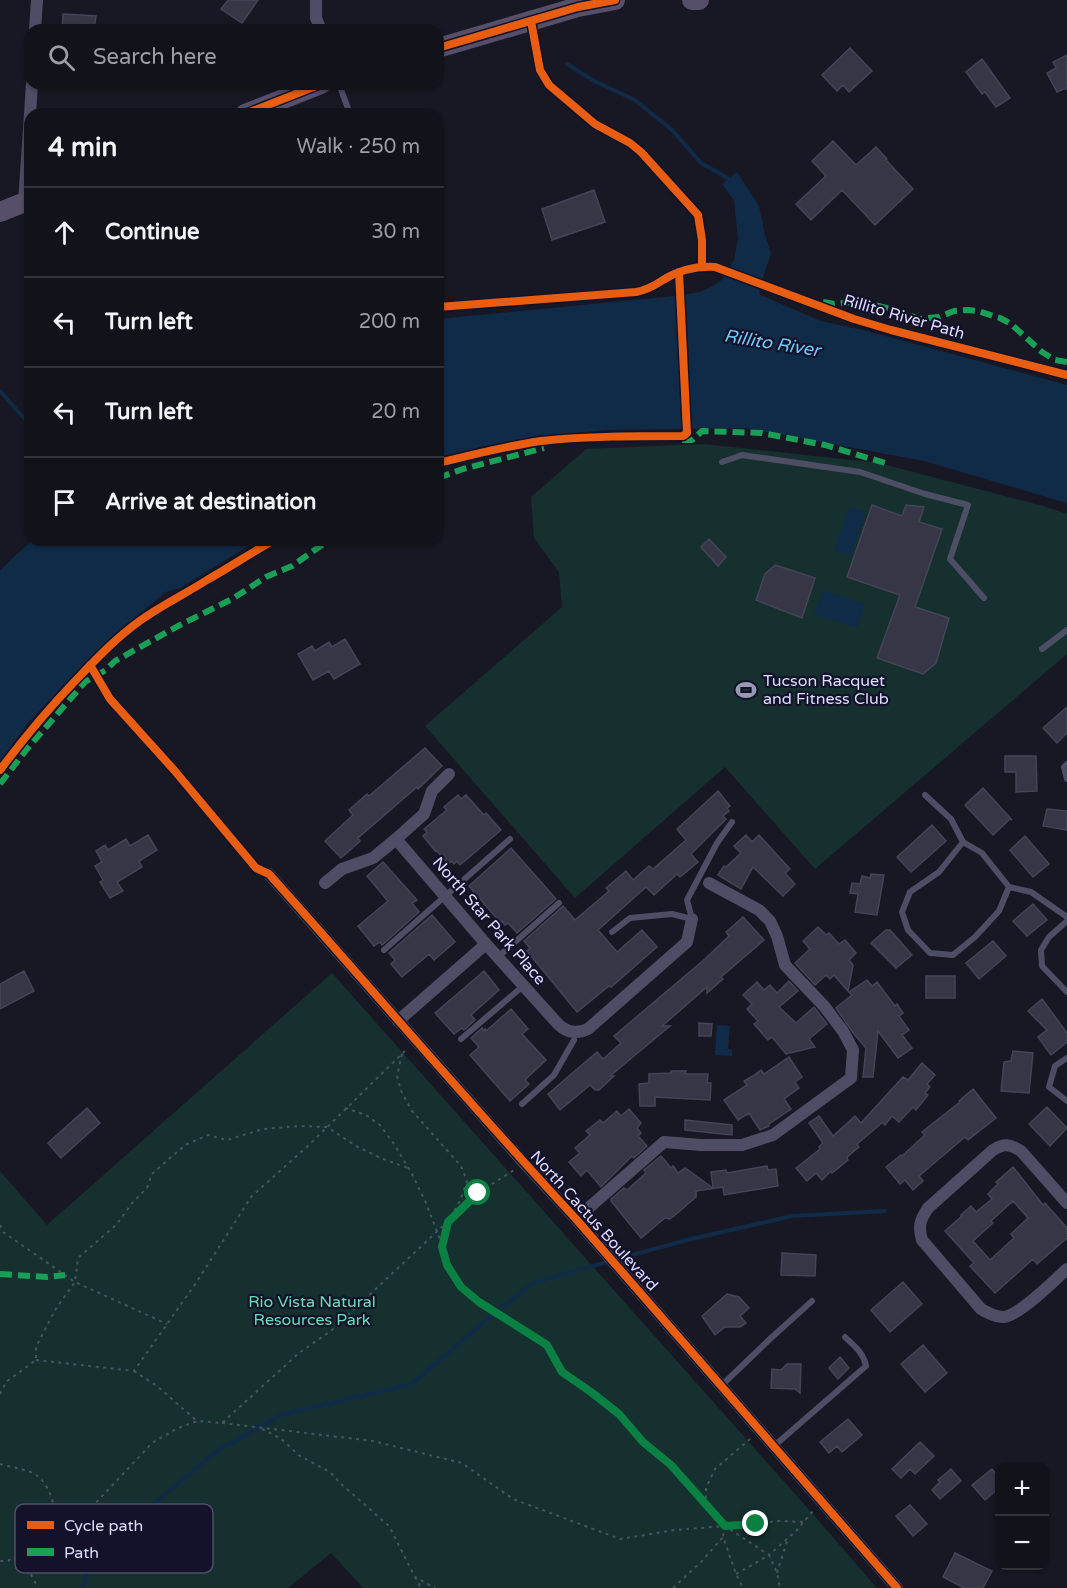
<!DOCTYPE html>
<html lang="en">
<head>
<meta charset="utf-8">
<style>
  :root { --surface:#12121b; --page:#1f2028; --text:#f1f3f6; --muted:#9c9ea3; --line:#31323a }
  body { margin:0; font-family:"Varela Round",sans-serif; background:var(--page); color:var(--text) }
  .controls { position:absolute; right:18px; bottom:18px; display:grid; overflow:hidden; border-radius:12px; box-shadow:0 2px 4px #0004 }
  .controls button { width:54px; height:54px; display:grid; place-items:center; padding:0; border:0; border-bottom:2px solid var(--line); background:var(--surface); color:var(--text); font:30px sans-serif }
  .stop { position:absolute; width:18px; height:18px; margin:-14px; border:4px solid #0b8043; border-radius:50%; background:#fff }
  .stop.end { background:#0b8043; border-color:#fff; box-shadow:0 2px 6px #0008 }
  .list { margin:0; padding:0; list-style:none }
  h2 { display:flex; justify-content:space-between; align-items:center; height:78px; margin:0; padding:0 24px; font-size:26px }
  h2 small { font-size:20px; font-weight:400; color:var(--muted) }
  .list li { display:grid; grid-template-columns:39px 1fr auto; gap:18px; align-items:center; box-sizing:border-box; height:90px; padding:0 24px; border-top:2px solid var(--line) }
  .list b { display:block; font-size:22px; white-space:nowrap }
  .list em { font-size:20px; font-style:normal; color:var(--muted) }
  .icon { flex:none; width:33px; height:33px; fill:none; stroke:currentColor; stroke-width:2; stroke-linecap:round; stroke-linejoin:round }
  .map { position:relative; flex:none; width:1067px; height:1588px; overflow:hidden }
  .search { position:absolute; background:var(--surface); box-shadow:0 2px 4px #0004; left:24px; top:24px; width:420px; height:66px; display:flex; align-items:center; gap:15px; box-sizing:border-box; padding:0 21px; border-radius:18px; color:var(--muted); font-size:22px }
  .panel { position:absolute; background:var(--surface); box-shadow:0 2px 4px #0004; left:24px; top:108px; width:420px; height:438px; border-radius:18px }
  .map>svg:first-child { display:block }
</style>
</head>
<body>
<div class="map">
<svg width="1067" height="1588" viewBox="0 0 1067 1588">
  <rect width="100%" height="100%" fill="#181824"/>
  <path fill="#15302e" d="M704 444 879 463 1043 506 1067 514V654L815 869 725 767 575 898 425 726 562 607 559 572 534 538 531 497 586 449Z
    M332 973 811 1512 877 1588H363L331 1553 288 1588H0V1171L47 1225Z"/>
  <path fill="#102b48" d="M737 172 759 206 765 235 771 253 759 290 760 295 821 321 863 330 1067 385V503L924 461 746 428 607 430 541 436 480 447 438 459V319L675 296 700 292 713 286 723 279 734 260 738 239 734 200 722 184Z
    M850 507 866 512 851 555 834 550Z
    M33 540H258L180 588 166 592 117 632 84 664 28 723 0 762V571L17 554Z
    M823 590 865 604 857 628 814 614Z
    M717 1025 730 1026 728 1049 732 1050V1056L715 1055Z"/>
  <path fill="#181824" d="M682 292 690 431H683L676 293Z"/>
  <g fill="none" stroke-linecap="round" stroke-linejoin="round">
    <path stroke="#102b48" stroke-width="4" d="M567 64 594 81 635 100 672 130 701 163 731 180
      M0 391 30 425
      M83 1588 90 1566 108 1542 216 1452 281 1415 412 1384 491 1316 535 1282 687 1240 792 1216 885 1211"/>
  </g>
  <path fill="#363646" stroke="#454358" stroke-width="1.5" fill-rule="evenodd" d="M228 0H258L242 23 221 9Z
    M63 14 96 16 94 30H62Z
    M850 48 872 71 849 92 843 85 837 91 822 75Z
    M1067 55V90L1066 88 1057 92 1047 73 1056 68 1053 62Z
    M982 59 1010 98 996 107 985 92 982 94 966 72Z
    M833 141 856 165 876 147 887 159 886 160 913 189 875 225 842 190 811 220 796 204 826 176 812 161Z
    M594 190 605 222 552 240 542 209Z
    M872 505 902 516 906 505 924 507 919 522 942 529 915 607 949 618 936 663 923 674 877 658 900 595 847 577Z
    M709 539 726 557 718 566 701 547Z
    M775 565 815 578 802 618 756 600 765 574Z
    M345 639 360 664 334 679 329 671 313 680 298 654 312 646 315 651 329 642 332 647Z
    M1067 707V733L1057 743 1043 728Z
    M425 748 442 766 418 789 417 787 358 838 360 841 341 858 325 841 353 815 349 810 367 794 369 796Z
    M1005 756H1036L1037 791 1016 792V772H1005Z
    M983 788 1012 820 1010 819 993 835 965 805Z
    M718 791 730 806 727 808 729 811 723 816 726 819 691 854 698 862 680 877 677 874 654 895 646 887 598 930 617 952 642 930 657 947 611 987 609 986 577 1012 527 951 530 948 524 941 563 906 575 920 609 891 606 888 626 871 633 880 649 866 653 869 686 840 677 829Z
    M458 795 461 799 466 795 484 815 486 813 501 830 460 865 457 861 454 864 452 861 448 864 436 850 435 851 423 836 427 832 424 829 447 810 444 807Z
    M1047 809 1067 811V830L1043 826Z
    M932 825 946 841 911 872 897 857Z
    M148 835 157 850 139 861 142 867 117 882 123 891 110 898 100 882 103 880 95 866 102 862 96 851 105 845 108 850 126 839 130 846Z
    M746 835 752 842 759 835 790 869 785 873 795 884 783 896 753 867 741 889 718 875 724 866 726 867 741 853 734 846Z
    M1025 836 1049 864 1033 877 1010 850Z
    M511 848 556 899 517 933 508 923 505 925 502 921 500 922 469 886Z
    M383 862 417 900 412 903 419 912 382 945 380 942 374 946 358 926 388 901 367 876Z
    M871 874 884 875 877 915 855 912 858 894 850 893 852 883 860 884 862 876 870 878Z
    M1033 904 1047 920 1027 936 1013 921Z
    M432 915 455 942 434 960 429 954 402 977 391 964 395 960 389 953Z
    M743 917 764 940 721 977 723 979 707 993V987L662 1026H670L610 1076H614L599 1090H595L590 1085 560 1110 548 1094 597 1052 603 1059 621 1043 614 1036 705 959 729 936 726 932Z
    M818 927 826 935 829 933 839 944 845 940 856 953 849 960 853 965 848 991 834 975 830 979 826 975 815 985 795 963 810 949 803 941Z
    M886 930H890L912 955 896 968 871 943Z
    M993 941 1006 956 979 979 966 963Z
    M24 971 34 991 0 1009V984Z
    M484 971 499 990 471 1015 475 1020 464 1030 462 1028 454 1034 435 1013Z
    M926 976H955V998H926Z
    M867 980 872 986 877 982 895 1006 897 1004 903 1013 899 1016 909 1030 902 1035 912 1048 898 1058 878 1031 873 1077H863L866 1048 854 1034 836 1008 852 995 849 992Z
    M789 981 798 991 779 1007 796 1023 814 1007 827 1024 809 1039 815 1047 786 1054 772 1037 768 1040 754 1024 758 1021 747 1009 752 1004 743 995 757 982 764 990 770 985 777 993Z
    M1042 999 1067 1033V1042L1051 1055 1038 1037 1047 1030 1028 1011Z
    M511 1009 528 1029 522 1034 546 1060 525 1080 529 1084 510 1101 470 1055 479 1047 471 1038 482 1028 484 1031 485 1029 486 1031Z
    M699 1023 712 1024 711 1036H699Z
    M1013 1051 1033 1053 1029 1093 1001 1091 1004 1062 1011 1061Z
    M789 1057 802 1077 795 1082 799 1088 784 1099 791 1109 769 1124V1126L760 1130 749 1113 738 1120 724 1100 747 1085 744 1081 753 1076 761 1070 764 1074Z
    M922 1063 935 1075 927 1084 930 1087 925 1093 928 1095 916 1110 913 1107 899 1122 892 1116 885 1125 883 1122 857 1144 859 1147 847 1157 848 1160 832 1173 831 1171 822 1180 816 1173 807 1181 796 1168 820 1149 819 1147 823 1143 809 1123 819 1116 833 1136 855 1116 861 1123 903 1077 908 1080Z
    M671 1071H686L685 1074H708L707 1083H711L710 1100 655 1097V1106H640L639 1084 649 1083V1074L671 1073Z
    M973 1089 996 1118 968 1140 965 1137 919 1176 923 1181 913 1190 905 1180 900 1184 886 1167 901 1155 902 1156 925 1135 922 1132 960 1102 959 1101Z
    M1047 1107 1067 1128 1050 1146 1029 1124Z
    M87 1108 100 1123 61 1158 48 1143Z
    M629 1109 641 1123 637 1128 641 1133 638 1136 647 1146 634 1158 632 1156 601 1187 587 1170 581 1176 569 1162 580 1153 575 1148 590 1135 586 1131 600 1120 603 1123 617 1111 621 1116Z
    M685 1120 732 1125V1135L685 1130Z
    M661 1156 671 1168 673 1166 678 1173 685 1168 713 1188 711 1172 726 1170 727 1173 767 1166 768 1170 776 1169 778 1186 724 1195 723 1187 696 1191V1197L674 1216 670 1219 665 1218 641 1238 611 1201V1199L624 1188 627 1190 646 1173 644 1170Z
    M1013 1167 1043 1205 1045 1203 1067 1228V1238L1037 1264 1033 1259 995 1293 970 1266 974 1263 945 1231 962 1216 961 1215 971 1206 976 1212 992 1199 988 1194 998 1184 996 1182ZM1013 1201 1028 1218 1011 1234 1014 1238 990 1260 973 1241 993 1223 991 1221Z
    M782 1253 816 1255 815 1276 781 1275Z
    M903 1282 922 1304 890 1332 871 1310Z
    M727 1294 739 1297 749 1308 740 1316 746 1323 740 1327H725L715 1335 702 1316Z
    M923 1345 947 1373 925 1392 901 1364Z
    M840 1357 849 1368 838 1379 829 1368Z
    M787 1364H801L800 1393 795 1389 771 1388 772 1369 781 1370Z
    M848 1419 862 1435 842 1452 837 1446 829 1453 820 1442Z
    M920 1442 934 1456 915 1474 910 1469 901 1478 892 1469Z
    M951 1469 961 1481 940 1499 932 1490 940 1482 938 1480Z
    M992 1469 999 1478V1488L985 1500 972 1485Z
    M910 1505 927 1524 913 1536 896 1516Z
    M955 1553 992 1571 983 1588H964L943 1577Z"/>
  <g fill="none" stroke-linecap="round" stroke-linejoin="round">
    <path stroke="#465460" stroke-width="2" stroke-dasharray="3 4.5" stroke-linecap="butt" d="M402 1054 397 1076 401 1091 412 1111 461 1166 467 1181 460 1201 450 1218
      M345 1108 366 1115 380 1125 394 1144 412 1174 426 1203 443 1247 447 1265 461 1287 479 1302 499 1313 547 1345 562 1372 591 1392 619 1414 643 1442 671 1465 725 1526
      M0 1225 3 1232 75 1282 167 1324
      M443 1247 447 1223
      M36 1360 134 1371 196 1283 251 1197 311 1143 408 1048
      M134 1371 157 1386 197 1421
      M0 1394 6 1382 36 1360V1347L55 1310 75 1282 78 1258 117 1224 132 1203 147 1188 152 1174 185 1145 208 1135 227 1140 263 1129 299 1126 327 1127 356 1146 383 1159 408 1168
      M222 1423 373 1441 462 1463 513 1499 620 1539 675 1530 725 1526 769 1555 796 1531 813 1511
      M262 1429 280 1438 300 1456 330 1472 340 1483 389 1526 415 1577 435 1588
      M0 1464C12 1468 25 1468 36 1475 53 1486 61 1522 49 1540 43 1549 33 1555 24 1561L13 1557 8 1561H0
      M706 1506V1488L715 1469 750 1439
      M55 1518 92 1507 152 1443 176 1429 197 1421 222 1423 299 1353 332 1330 478 1193 514 1170
      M725 1526 780 1521 803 1522
      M725 1526 723 1537 736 1574 743 1588
      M24 1561 38 1588
      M777 1573 788 1538
      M736 1574 769 1555 777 1573 780 1588
      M415 1577 421 1588
      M673 1588 702 1561 723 1537"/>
    <path stroke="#4d4e65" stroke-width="6" d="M339 84 350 114
      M722 462 742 455 860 472 925 494 968 505 950 559 984 598
      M1042 649 1067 630
      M1067 764 1064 767 1067 779
      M925 795 951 819 963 842
      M1009 887 999 911 975 937 953 955 930 953 908 930 902 912 910 892 939 872 963 842 982 853 1009 887 1031 892 1067 917
      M1067 921 1049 937 1041 950 1042 966 1067 992
      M612 932 630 918 672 914 692 919 687 900 717 843 732 822
      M384 950 510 839
      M498 957 559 903
      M461 1039 523 986
      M1067 1058 1055 1066 1049 1087 1067 1101
      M522 1104 554 1075 574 1040
      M721 1386 771 1338 812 1301
      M774 1446 866 1366C864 1353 854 1346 845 1337"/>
    <path stroke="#4d4e65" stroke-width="12" d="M316 0V18L321 30
      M35 30 37 0
      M24 203 32 84
      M396 839 486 944 558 1024C567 1033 577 1034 588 1029L687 942 692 919
      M269 874 525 1164 576 1219 897 1588
      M325 883 342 869 373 858 396 839 424 814 432 791 449 774
      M398 1021 486 944
      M1067 1203 1021 1151C1010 1144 1004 1143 993 1150L928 1208C920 1220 918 1226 922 1240L981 1309C988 1313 995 1317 1003 1317 1018 1317 1055 1280 1067 1269
      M576 1219 664 1142 701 1145H742L773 1135 851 1078 853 1050 843 1031 824 1006 785 965 777 936 770 921 759 910 709 883"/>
    <path stroke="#554f6a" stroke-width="20" d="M692 0H699
      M438 48 578 7 615 0
      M245 114 321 84
      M0 212 30 200"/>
    <path stroke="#1a9f57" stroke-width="6" stroke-dasharray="12 6" stroke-linecap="butt" d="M823 302 834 304 854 302 871 304 898 311 919 319 939 317 954 311 968 310 978 311 1000 318 1011 324 1042 352 1055 360 1067 362
      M682 440H692L702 431 762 433 825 445 885 463
      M438 478 463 469 544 448
      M0 784 27 749 85 682 106 670 115 661 178 626 232 599 266 577 292 566 329 540
      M0 1274 47 1277 65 1275"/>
    <g stroke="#13122a" stroke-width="11">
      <path id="cycleway" d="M531 21 540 70 549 85 595 124 630 143 641 152 698 215 702 240V267
        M438 48 578 7 615 0
        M245 114 321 84
        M438 307 636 292C647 290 654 286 663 280 679 270 697 266 715 267L854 319 891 330 1067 375
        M438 463C472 455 506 446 541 441 588 436 636 436 683 436L687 433 679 272
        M90 665 110 699 174 770 256 868 269 874C372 989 471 1106 576 1219L897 1588
        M0 770C24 738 49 708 77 679 97 658 117 637 141 620 162 605 185 594 207 580 230 567 251 553 274 540"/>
    </g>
    <use href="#cycleway" stroke="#e95d12" stroke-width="8"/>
  </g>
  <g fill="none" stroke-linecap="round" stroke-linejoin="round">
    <path stroke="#0b8043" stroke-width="8" d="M478 1193 448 1222 442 1247 447 1265 461 1287 479 1302 547 1345 562 1372 591 1392 619 1414 643 1442 671 1465 725 1526 756 1524"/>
  </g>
  <defs>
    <g id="stadium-bare" transform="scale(1.62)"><path d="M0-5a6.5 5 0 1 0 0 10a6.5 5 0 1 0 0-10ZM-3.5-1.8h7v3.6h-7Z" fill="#9798b2" stroke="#13122a" stroke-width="2.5" paint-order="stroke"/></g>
  </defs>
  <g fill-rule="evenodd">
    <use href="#stadium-bare" x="746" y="690"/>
  </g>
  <g text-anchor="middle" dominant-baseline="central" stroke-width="4.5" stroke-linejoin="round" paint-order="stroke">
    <g font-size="16" fill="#dcddfe" stroke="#13122a">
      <text transform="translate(904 317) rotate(16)">Rillito River Path</text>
      <text transform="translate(489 921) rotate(49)">North Star Park Place</text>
      <text transform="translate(594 1221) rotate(48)">North Cactus Boulevard</text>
    </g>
    <g font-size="16" fill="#dcddfe" stroke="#13122a" text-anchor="start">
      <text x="763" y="681">Tucson Racquet<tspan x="763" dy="18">and Fitness Club</tspan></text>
    </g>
    <g font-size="16" fill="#69ddb2" stroke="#13122a">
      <text x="312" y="1302">Rio Vista Natural<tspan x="312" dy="18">Resources Park</tspan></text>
    </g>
    <g font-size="18" font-style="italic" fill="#6ecafa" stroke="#13122a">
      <text transform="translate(772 343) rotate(9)">Rillito River</text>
    </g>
  </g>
  <rect x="15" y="1504" width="198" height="69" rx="9" fill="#13122a" stroke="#4f4f6a" stroke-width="1.5"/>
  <rect x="27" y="1521" width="27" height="8" fill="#e95d12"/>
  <rect x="27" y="1548" width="27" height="8" fill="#1a9f57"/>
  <g font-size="16" fill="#dcddfe">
    <text x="64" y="1531">Cycle path</text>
    <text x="64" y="1558">Path</text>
  </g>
</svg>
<div class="controls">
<button>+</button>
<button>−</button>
</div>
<div class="stop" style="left:478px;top:1193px"></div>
<div class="stop end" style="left:756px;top:1524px"></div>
<div class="search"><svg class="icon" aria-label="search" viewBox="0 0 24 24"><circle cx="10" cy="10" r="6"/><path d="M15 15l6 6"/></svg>Search here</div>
<section class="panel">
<h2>4 min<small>Walk · 250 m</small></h2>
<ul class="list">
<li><svg class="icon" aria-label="ahead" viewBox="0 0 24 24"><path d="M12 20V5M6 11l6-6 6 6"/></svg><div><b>Continue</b></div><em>30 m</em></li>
<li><svg class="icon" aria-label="left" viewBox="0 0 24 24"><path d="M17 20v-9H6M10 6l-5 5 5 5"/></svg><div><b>Turn left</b></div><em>200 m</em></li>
<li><svg class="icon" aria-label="left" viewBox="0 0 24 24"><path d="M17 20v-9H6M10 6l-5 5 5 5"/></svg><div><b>Turn left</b></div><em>20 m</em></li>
<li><svg class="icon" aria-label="arrive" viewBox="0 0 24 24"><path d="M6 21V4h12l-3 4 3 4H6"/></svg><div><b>Arrive at destination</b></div></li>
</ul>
</section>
</div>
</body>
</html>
